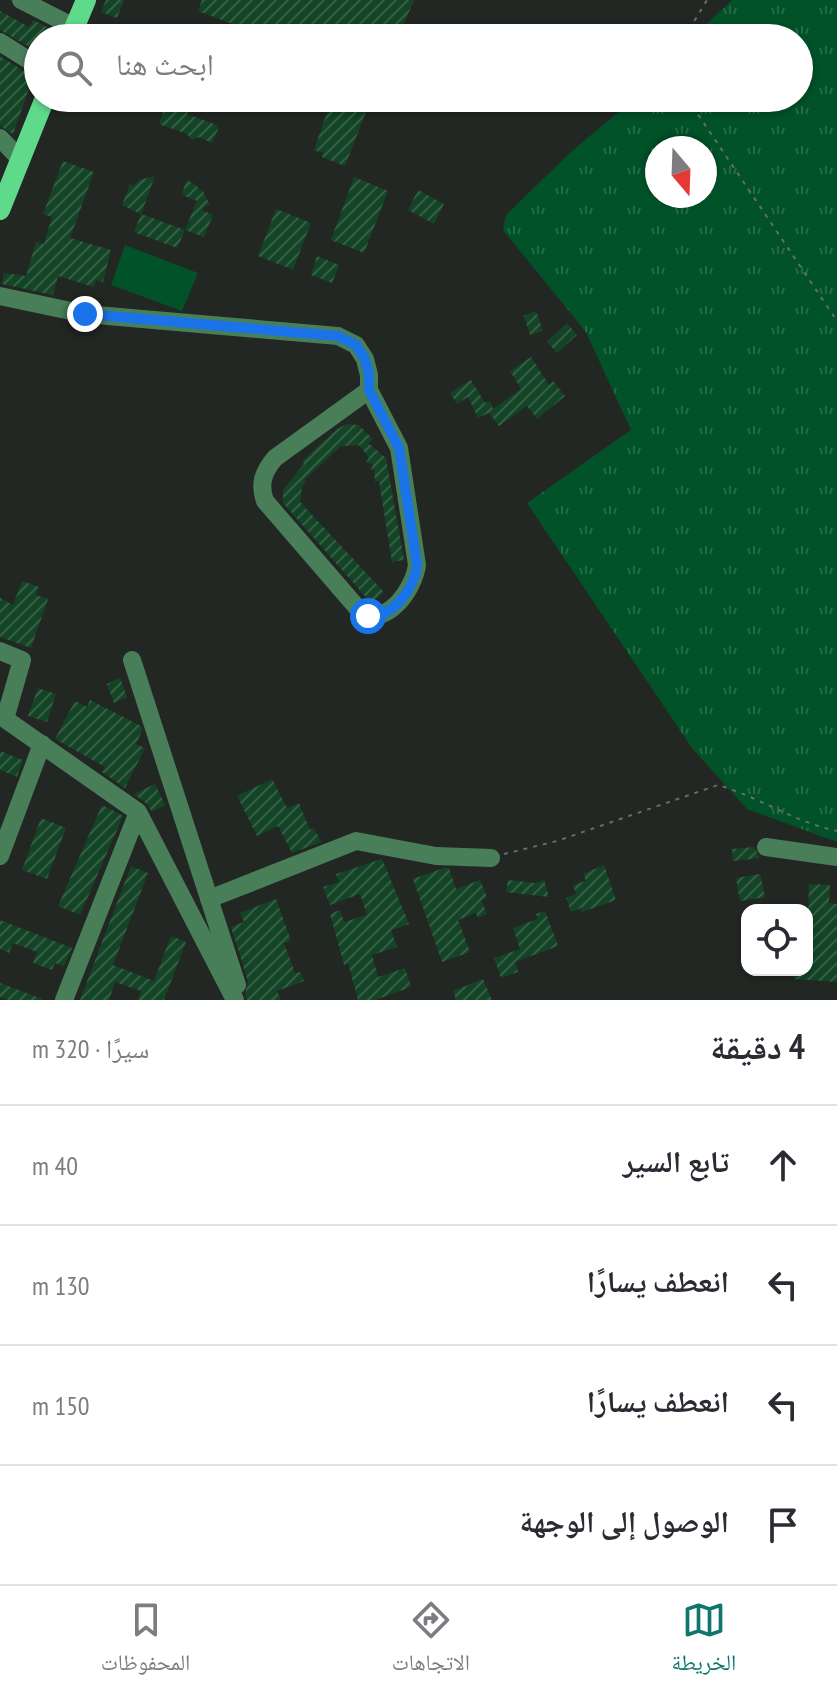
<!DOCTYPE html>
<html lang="ar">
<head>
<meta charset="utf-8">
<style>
  :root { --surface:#fff; --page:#f7f7f7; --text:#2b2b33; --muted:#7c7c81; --line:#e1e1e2; --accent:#0f766e }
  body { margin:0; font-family:"PT Sans Narrow","Noto Naskh Arabic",sans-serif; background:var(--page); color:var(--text); direction:rtl }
  .controls { position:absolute; right:24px; bottom:24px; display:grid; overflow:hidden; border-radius:16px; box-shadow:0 2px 6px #0004 }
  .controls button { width:72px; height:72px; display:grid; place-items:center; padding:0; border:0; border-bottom:2px solid var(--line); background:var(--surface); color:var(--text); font:40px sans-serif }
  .compass { position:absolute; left:645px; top:136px; width:72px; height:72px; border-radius:50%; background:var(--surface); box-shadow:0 2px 6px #0004; rotate:161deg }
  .stop { position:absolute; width:24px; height:24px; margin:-18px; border:6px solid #1a73e8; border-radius:50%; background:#fff }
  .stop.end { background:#1a73e8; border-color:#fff; box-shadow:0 2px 8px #0008 }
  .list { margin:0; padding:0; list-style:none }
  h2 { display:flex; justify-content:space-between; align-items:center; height:104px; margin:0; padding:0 32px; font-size:34px }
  h2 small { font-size:26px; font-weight:400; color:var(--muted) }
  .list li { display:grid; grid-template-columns:52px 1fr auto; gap:24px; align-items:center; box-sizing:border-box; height:120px; padding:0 32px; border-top:2px solid var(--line) }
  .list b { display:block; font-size:30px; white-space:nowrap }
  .list em { font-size:26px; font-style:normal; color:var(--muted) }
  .icon { flex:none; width:44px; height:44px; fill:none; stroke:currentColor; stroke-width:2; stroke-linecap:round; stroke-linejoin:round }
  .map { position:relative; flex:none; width:837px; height:1000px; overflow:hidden; direction:ltr }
  .search { position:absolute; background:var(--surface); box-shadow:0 2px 6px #0004; left:24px; right:24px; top:24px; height:88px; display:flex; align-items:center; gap:20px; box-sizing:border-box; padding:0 28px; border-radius:44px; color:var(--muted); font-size:30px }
  .sheet { height:584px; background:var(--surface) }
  nav { display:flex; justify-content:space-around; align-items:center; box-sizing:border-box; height:112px; border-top:2px solid var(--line); background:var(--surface); font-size:22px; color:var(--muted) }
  nav a { display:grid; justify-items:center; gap:4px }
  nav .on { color:var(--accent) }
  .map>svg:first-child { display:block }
</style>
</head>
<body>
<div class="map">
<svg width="837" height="1000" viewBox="0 0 837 1000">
  <defs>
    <pattern id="grass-tufts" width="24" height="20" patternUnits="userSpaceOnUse" patternTransform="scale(2)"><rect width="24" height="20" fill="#015228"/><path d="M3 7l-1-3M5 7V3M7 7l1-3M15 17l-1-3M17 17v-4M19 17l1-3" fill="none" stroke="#266b47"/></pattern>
    <pattern id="building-hatch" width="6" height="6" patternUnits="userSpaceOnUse" patternTransform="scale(2)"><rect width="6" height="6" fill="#134426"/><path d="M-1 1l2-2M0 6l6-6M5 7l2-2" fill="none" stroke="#355f45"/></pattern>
  </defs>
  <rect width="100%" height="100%" fill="#232724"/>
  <path fill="url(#grass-tufts)" fill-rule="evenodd" d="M732 0H837V842L747 809 692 748 527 503 631 430 586 332 503 230 506 215 571 152 635 98H799V38H692ZM657 148H705V196H657Z"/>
  <path fill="#015228" d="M125 245 198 273 182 311 111 285Z"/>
  <path fill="url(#building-hatch)" d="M106 0H124L117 18 101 12Z
    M202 0H414L398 38H269L198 11Z
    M0 11 29 27 33 20 55 31 51 38H38V52L0 30Z
    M0 56 33 77 13 134 0 126Z
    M135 98H172L191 106 187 114 217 125 218 129 212 143 199 137 192 140 187 134 159 124 164 110Z
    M332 98H354L369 104 345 166 322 157 323 153 314 150Z
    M63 161 94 172 70 238 111 250 103 282 96 280 94 287 58 276 53 295 2 284 4 273 26 276 36 242 44 244 52 217 43 214Z
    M155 176 141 214 122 205 130 184 133 186 139 180Z
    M354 177 388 191 364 253 331 240Z
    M186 180 193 183 202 191V189L210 206 206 205 202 210 213 215 204 237 185 230 197 201 182 195Z
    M418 190 444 204 434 224 408 210Z
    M276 209 311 223 293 270 258 256Z
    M141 214 185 230 177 248 134 232Z
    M317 256 339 265 332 283 311 275Z
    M536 311 543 331 530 335 524 316Z
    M567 323 577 335 557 353 547 342Z
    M531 357 549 385 553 381 565 396 537 419 527 406 499 426 489 413 478 418 468 397 457 404 450 393 471 380 485 403 490 401 493 409 521 389 510 371Z
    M347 424 359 425 373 439 368 443 386 458 404 560 392 562 379 481 375 482 374 470 371 469 373 465 366 462 369 458 359 445 341 446 304 480 306 482 302 486 300 502 384 592 371 603 283 503V490L304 464 302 461 337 429Z
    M22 581 39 587 36 595 48 599 31 648 0 637V598L13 605Z
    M120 678 127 697 114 703 107 684Z
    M38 688 56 694 47 722 28 716Z
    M90 700 141 726 142 731 136 744 145 748 125 788 102 772 105 767 55 739 75 701 87 707Z
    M0 751 23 760 17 777 0 770Z
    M272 779 287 808 299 803 310 830 314 828 321 842 292 853 278 826 257 836 237 796Z
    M155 784 165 805 152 812 147 804 134 794Z
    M102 805 123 816 80 915 58 906Z
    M41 818 66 828 47 879 22 870Z
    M754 847 760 858 733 861 732 849Z
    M382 859 409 924 391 930 397 947 372 955 378 977 405 968 411 987 375 1000H358L348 963 344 965 330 914 340 910 344 922 367 915 360 894 330 905 323 887 339 882 336 874Z
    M604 865 616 900 582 912 581 908 571 912 566 898 576 894 573 885 586 881 583 874Z
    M131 866 148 873 113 965 154 981 171 936 186 942 164 1000H138L141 991 115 982 109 1000H80Z
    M444 868H449L456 889 480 880 486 894V898L481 900 487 914 478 918 476 913 458 920 470 952 442 962 413 879Z
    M760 874 765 897 740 901 736 878Z
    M508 880 535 883 544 880 549 897 506 892Z
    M809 884 830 885 829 903 837 904V982L794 979V970H807Z
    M276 899 291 941 284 943 295 973 300 972 304 981 277 991 281 1000H247L245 994 248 981 231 927 244 922 240 913Z
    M545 911 558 946 515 962 518 972 501 978 494 958 520 949 513 928 538 919 536 914Z
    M0 920 72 948 64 966 55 963 52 970 33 963 37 952 13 943 9 953 0 949Z
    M483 979 492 1000H456L453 991Z
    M0 983 42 999V1000H9L0 997Z"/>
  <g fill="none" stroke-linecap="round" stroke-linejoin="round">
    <path stroke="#686b68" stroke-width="2" stroke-dasharray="4 6" stroke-linecap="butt" d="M684 38 707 0
      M687 98 837 321
      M504 854 557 841 718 785C759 797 794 822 837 831"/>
    <path stroke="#487f59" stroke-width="18" d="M21 0 74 27
      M0 42 38 66
      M0 138 21 160
      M0 296 85 314 338 336 356 345 365 359 369 375V390L399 448 417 565C414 589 386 629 360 611L265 501C259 484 263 472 275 458L369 390
      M0 651 22 660 5 719 138 812 235 1000
      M132 660 237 985
      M766 847 837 857
      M0 856 42 744
      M209 899 356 841 436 856 491 858
      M64 1000 138 812"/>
    <path stroke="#5fd98a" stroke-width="20" d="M70 38 86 0
      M0 210 45 98"/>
  </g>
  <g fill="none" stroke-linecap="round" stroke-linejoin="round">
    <path stroke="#1a73e8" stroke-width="10" d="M85 314 338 336 356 345 365 359 369 375V390L399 448 417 565C414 589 394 617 368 616"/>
  </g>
</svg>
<div class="controls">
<button><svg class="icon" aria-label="locate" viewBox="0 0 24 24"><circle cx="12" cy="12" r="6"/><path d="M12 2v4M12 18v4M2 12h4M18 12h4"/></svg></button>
</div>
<svg class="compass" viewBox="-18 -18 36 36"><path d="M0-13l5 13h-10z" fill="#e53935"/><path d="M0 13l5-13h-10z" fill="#7c7c81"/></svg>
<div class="stop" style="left:368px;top:616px"></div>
<div class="stop end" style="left:85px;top:314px"></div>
<div class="search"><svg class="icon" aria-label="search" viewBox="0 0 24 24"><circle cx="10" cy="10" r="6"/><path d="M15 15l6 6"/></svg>ابحث هنا</div>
</div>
<section class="sheet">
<h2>4 دقيقة<small>سيرًا · 320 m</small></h2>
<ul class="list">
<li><svg class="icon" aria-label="ahead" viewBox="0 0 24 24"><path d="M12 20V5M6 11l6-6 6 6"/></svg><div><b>تابع السير</b></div><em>40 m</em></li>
<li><svg class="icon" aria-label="left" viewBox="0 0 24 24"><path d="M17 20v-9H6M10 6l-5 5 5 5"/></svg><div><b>انعطف يسارًا</b></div><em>130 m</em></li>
<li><svg class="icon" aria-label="left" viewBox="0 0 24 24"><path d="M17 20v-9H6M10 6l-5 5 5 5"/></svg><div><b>انعطف يسارًا</b></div><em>150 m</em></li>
<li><svg class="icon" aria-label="arrive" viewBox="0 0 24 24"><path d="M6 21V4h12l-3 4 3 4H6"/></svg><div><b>الوصول إلى الوجهة</b></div></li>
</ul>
</section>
<nav>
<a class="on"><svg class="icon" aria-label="map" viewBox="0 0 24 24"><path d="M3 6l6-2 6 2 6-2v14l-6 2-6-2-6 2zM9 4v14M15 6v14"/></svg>الخريطة</a>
<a><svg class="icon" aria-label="directions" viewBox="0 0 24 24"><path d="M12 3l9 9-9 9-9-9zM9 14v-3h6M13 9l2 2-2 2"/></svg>الاتجاهات</a>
<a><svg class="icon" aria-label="saved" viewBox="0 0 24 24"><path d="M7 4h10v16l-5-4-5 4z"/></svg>المحفوظات</a>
</nav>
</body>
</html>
